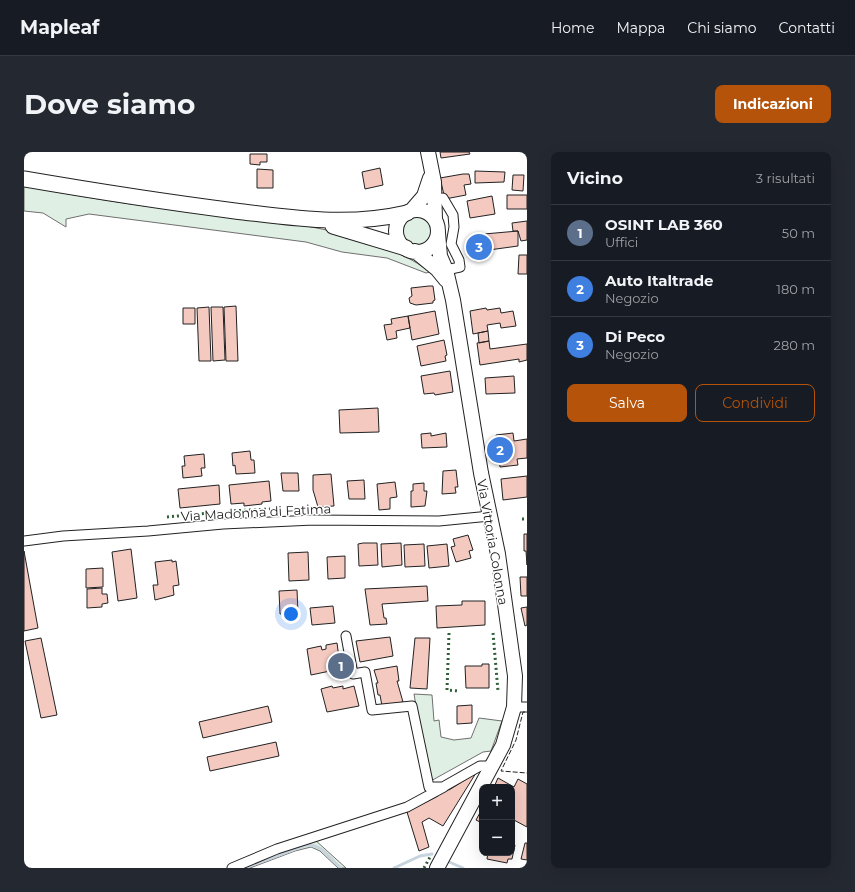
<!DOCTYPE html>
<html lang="it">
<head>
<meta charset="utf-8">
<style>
  :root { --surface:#171b24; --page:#242831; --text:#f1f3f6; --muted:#9ea1a6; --line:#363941; --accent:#b45309 }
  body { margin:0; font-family:Montserrat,sans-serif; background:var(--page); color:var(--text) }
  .controls { position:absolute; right:12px; bottom:12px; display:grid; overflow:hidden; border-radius:8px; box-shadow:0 4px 16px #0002 }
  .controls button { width:36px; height:36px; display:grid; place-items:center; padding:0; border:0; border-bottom:1px solid var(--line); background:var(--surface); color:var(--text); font:20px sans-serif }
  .you { position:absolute; left:267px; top:462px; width:14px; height:14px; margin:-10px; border:3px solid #fff; border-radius:50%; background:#1a73e8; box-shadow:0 0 0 6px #1a73e833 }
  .badge { display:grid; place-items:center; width:26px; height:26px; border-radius:50%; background:var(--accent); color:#fff; font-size:13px; font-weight:700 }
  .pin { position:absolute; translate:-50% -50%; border:2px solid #fff; box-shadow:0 1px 4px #0006 }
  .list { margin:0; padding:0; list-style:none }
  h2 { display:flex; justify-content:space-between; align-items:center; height:52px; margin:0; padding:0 16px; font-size:17px }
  h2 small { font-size:13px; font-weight:400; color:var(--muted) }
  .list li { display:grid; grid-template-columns:26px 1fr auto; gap:12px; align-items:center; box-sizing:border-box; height:56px; padding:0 16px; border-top:1px solid var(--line) }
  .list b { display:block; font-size:15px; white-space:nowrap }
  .list p { margin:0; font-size:13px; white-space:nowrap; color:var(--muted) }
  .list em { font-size:13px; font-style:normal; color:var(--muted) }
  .actions { display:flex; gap:8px; padding:12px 16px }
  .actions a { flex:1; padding:9px 0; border:1px solid var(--accent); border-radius:8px; text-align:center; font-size:14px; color:var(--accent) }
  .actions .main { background:var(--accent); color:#fff }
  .map { position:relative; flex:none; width:503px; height:716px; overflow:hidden; border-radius:8px }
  header { display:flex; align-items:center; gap:24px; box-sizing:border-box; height:56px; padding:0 20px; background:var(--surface); border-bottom:1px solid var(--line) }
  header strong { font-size:19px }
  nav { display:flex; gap:22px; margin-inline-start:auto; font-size:14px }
  .intro { display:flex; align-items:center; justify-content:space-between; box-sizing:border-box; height:96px; padding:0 24px }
  h1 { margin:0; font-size:28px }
  .button { padding:10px 18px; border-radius:8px; background:var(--accent); color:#fff; font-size:14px; font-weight:700 }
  main { display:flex; gap:24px; padding:0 24px }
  aside { flex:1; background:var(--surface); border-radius:8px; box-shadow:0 4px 16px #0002 }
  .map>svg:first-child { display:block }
</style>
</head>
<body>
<header>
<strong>Mapleaf</strong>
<nav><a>Home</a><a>Mappa</a><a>Chi siamo</a><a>Contatti</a></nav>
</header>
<div class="intro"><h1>Dove siamo</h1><a class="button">Indicazioni</a></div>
<main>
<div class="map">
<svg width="503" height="716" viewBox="0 0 503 716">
  <rect width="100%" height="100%" fill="#fff"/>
  <path fill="#e0efe3" stroke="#6f6f6f" d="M0 34C54 44 107 53 162 59 238 69 343 72 406 120L402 121 363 106 318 100 282 90 65 62 42 67V75L19 61 0 59Z
    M379 79a14 14 0 1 1 28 0a14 14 0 1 1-28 0Z
    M390 542 408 543 410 569 415 568 417 585 430 588 447 586 455 566 478 569 467 599 459 600 405 630Z
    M290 687 322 716H314L296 699 287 695 271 699 226 716H212Z"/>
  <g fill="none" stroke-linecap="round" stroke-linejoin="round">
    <path stroke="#c7d3dd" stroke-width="3" d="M423 709 439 716
      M220 716 282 693C299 692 305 707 317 716
      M370 716 396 704 408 702"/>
  </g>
  <path fill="#f3c9c0" stroke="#222" d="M416 0H445L446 2 417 6Z
    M226 2H243V10H236V13L226 12Z
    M356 16 359 33 341 37 338 20Z
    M233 17 249 18V36H233Z
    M451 19 481 20 480 30 451 31Z
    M439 22H445L447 32 440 33 442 43 421 47 416 26Z
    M489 23H500L499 39 488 38Z
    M483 43H503V57H483Z
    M468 44 471 62 446 66 443 49Z
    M503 69V88L497 89 494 79H489L488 71Z
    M494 79V94L465 98V100L458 101 457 99 451 100 449 83Z
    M495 103H503V122H494Z
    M405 134H409L411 148 409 149V151L392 153 386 151 385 146 388 144 387 136Z
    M212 154 214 209H202L200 155Z
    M185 155 187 209H175L173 156Z
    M187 155H199L201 208 189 209Z
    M159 156H171V172H159Z
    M462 156 463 158 476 156 477 161 489 159 492 174 477 176 476 171 463 173 464 179 449 182 446 159Z
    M411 159 415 182 388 188 384 164Z
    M384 164 386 176 372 179 373 186 363 188 360 173 368 172 367 167Z
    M464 179 465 189 455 191 454 181Z
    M420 188 423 203 421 204 422 209 397 214 393 194Z
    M465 189 466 197 503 192V208L495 210V207L456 213 453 191Z
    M426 219 429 240 411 243 410 241 400 242 397 224Z
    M490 224 491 241 462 242 461 226Z
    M354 256 355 280 316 281 315 258Z
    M407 281V284L422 281 423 295 398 296 397 282Z
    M489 281 490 289 503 287V306L493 307 494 313 476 315 472 283Z
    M226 299 227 308H230L231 321 212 322 211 313 209 314 208 301Z
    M180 302 181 316H177L178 324 159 326 158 314H161L160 304Z
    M432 318 434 335H431L432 341 418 342 419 319Z
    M257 321H274L275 339H259Z
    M307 322 310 354 294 355 289 338V323Z
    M503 324V345L479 348 477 327Z
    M340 328 341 347H325L323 329Z
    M245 329 247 349 238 350V352L220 354V351L207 352 205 333Z
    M371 330 373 345 366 346V357L355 358 353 332Z
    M400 331V339H403L401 354 387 355V339H389V332Z
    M195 333 196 352 156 356 154 337Z
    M500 382H503V413L502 399H500Z
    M444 383 449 398 445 399 447 406 432 410 427 395 431 394 429 387Z
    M339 391H353L354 413 335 414 334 392Z
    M377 391 378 413 358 415 357 392Z
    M400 392 401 414 381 415 380 393Z
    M423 392 425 414 405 416 403 394Z
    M107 397 113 446 94 449 88 400Z
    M0 399 14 476 0 479Z
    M284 400 285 428 265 429 264 401Z
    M321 404V426L304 427 303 405Z
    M148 408V410L152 409 155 433 149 434 150 443 131 448 129 433H134L131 410Z
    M79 416V435L62 436V417Z
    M496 425H503V444H497Z
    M403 434 404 449 358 452 360 466H362L363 472 346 473 341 437Z
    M78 436V442H83L84 451 78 452V455L63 456V437Z
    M273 438 274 461 256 462 255 439Z
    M438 449H461V473L413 476 412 454 438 453Z
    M309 454 311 471 288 473 286 456Z
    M503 455V473L501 474 497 456Z
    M366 485 369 504 336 510 332 489Z
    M17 486 33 563 17 566 1 489Z
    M391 486H406L403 537 386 536Z
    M313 491 317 521 306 523V519L287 523 283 497 297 494 298 498 302 497V493Z
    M458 512H465V536H442L441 514H458Z
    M373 514 375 529H373L379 550 358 554 356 543H354L352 531H354L350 518Z
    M308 534 309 536 319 534V537L330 534 335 554 303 560 297 537Z
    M448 553V571L433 572V554Z
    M244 554 248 570 179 586 175 570Z
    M252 590 255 604 186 619 183 605Z
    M452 621 419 674 405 666 398 670 405 695 395 699 383 660 414 644 417 640 423 637 425 638Z
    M474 626 490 635 494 627 503 632V675L488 667V635H470Z
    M458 657V671L452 668Z
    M501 691H503V708L497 707Z
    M488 693H491L488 707H484L483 711 463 707 464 701H488Z"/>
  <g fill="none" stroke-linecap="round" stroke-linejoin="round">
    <g stroke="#222" stroke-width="11">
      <path id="minor" d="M419 46 429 63 430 75 427 92 435 108 436 115 422 118
        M0 389 39 384 124 379 199 372 290 368 415 369 466 364
        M322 484 329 522 341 520 348 558 388 554 405 635H418
        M490 555H503
        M419 635 456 614H468
        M208 716 253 697 383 655 420 635"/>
    </g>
    <g stroke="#222" stroke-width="16">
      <path id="primary" d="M404 0 410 30 411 68
        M372 79a21 21 0 1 1 42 0a21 21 0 1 1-42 0Z
        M387 59 400 44 406 26
        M391 99 413 117 422 128
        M413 716 479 593 490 555 491 524 474 402 457 321 429 148 422 118 416 104 414 81"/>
    </g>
    <g stroke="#222" stroke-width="17">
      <path id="trunk" d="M0 27C70 39 140 50 211 59 271 66 322 75 383 61
        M309 74 382 96"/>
    </g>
    <use href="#minor" stroke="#fff" stroke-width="9"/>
    <use href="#primary" stroke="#fff" stroke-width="14"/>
    <use href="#trunk" stroke="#fff" stroke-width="15"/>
    <path stroke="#2f5e38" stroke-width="3" stroke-dasharray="2 3" stroke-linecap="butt" d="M205 359 246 357
      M143 365 197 360
      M498 367H503
      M425 481 423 538 435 539
      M469 481 474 539
      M400 716 406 705"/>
    <path stroke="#222" stroke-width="1" stroke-dasharray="5 2" stroke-linecap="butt" d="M501 560H499L492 588 477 619 503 621"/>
  </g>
  <g text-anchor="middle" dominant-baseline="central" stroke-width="3" stroke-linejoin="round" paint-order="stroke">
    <g font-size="13" fill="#222" stroke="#fff">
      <text transform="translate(232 360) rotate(-3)">Via Madonna di Fatima</text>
      <text transform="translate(469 390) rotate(80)">Via Vittoria Colonna</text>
    </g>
  </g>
</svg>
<div class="controls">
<button>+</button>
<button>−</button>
</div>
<div class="you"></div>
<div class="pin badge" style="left:317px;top:514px;background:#5c6f8a">1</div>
<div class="pin badge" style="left:476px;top:298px;background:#3f7fe0">2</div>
<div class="pin badge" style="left:455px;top:95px;background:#3f7fe0">3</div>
</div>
<aside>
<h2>Vicino<small>3 risultati</small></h2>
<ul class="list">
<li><span class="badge" style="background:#5c6f8a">1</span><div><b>OSINT LAB 360</b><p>Uffici</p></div><em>50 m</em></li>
<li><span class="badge" style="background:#3f7fe0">2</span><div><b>Auto Italtrade</b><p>Negozio</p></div><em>180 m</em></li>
<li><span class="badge" style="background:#3f7fe0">3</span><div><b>Di Peco</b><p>Negozio</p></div><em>280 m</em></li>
</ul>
<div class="actions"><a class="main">Salva</a><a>Condividi</a></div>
</aside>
</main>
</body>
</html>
